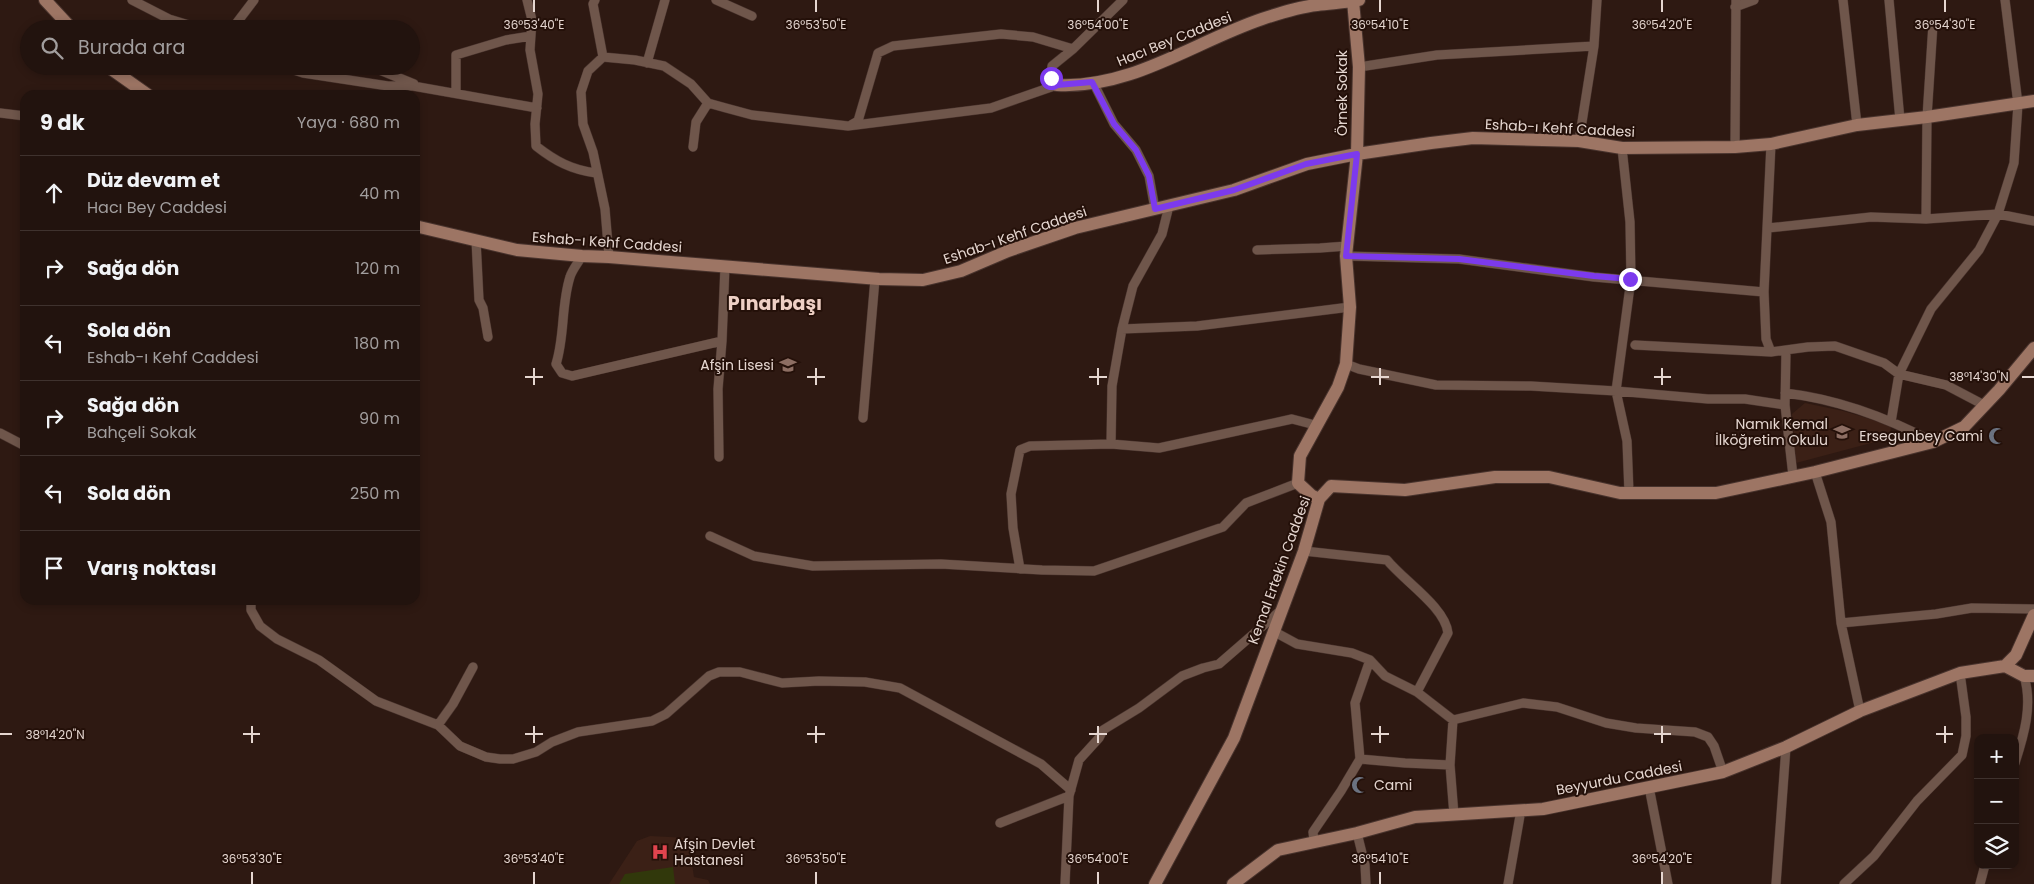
<!DOCTYPE html>
<html lang="tr">
<head>
<meta charset="utf-8">
<style>
  :root { --surface:#22130e; --page:#2a1c17; --text:#f1f3f6; --muted:#a29e9e; --line:#3f322e }
  body { margin:0; font-family:Poppins,sans-serif; background:var(--page); color:var(--text) }
  .controls { position:absolute; right:15px; bottom:15px; display:grid; overflow:hidden; border-radius:10px; box-shadow:0 2px 8px #0003 }
  .controls button { width:45px; height:45px; display:grid; place-items:center; padding:0; border:0; border-bottom:1px solid var(--line); background:var(--surface); color:var(--text); font:25px sans-serif }
  .stop { position:absolute; width:15px; height:15px; margin:-11px; border:4px solid #7c3aed; border-radius:50%; background:#fff }
  .stop.end { background:#7c3aed; border-color:#fff; box-shadow:0 1px 5px #0008 }
  .list { margin:0; padding:0; list-style:none }
  h2 { display:flex; justify-content:space-between; align-items:center; height:65px; margin:0; padding:0 20px; font-size:21px }
  h2 small { font-size:16px; font-weight:400; color:var(--muted) }
  .list li { display:grid; grid-template-columns:32px 1fr auto; gap:15px; align-items:center; box-sizing:border-box; height:75px; padding:0 20px; border-top:1px solid var(--line) }
  .list b { display:block; font-size:19px; white-space:nowrap }
  .list p { margin:0; font-size:16px; white-space:nowrap; color:var(--muted) }
  .list em { font-size:16px; font-style:normal; color:var(--muted) }
  .icon { flex:none; width:28px; height:28px; fill:none; stroke:currentColor; stroke-width:2; stroke-linecap:round; stroke-linejoin:round }
  .map { position:relative; flex:none; width:2034px; height:884px; overflow:hidden }
  .search { position:absolute; background:var(--surface); box-shadow:0 2px 8px #0003; left:20px; top:20px; width:400px; height:55px; display:flex; align-items:center; gap:12px; box-sizing:border-box; padding:0 18px; border-radius:28px; color:var(--muted); font-size:19px }
  .panel { position:absolute; background:var(--surface); box-shadow:0 2px 8px #0003; left:20px; top:90px; width:400px; height:515px; border-radius:15px }
  .map>svg:first-child { display:block }
</style>
</head>
<body>
<div class="map">
<svg width="2034" height="884" viewBox="0 0 2034 884">
  <rect width="100%" height="100%" fill="#2e1912"/>
  <path fill="#3b2016" d="M1805 403 1843 411 1891 425 1890 438 1796 463 1792 414Z
    M650 836 688 838 694 877 708 880 710 884H609L637 841Z"/>
  <path fill="#31380b" d="M673 867 675 884H619L625 874Z"/>
  <g fill="none" stroke-linecap="round" stroke-linejoin="round">
    <g stroke="#48332d" stroke-width="10">
      <path id="street" d="M132 0 169 19 202 29
        M527 0 532 20 530 50 538 94 535 124 536 146C555 161 572 170 596 173
        M595 0 593 4 603 57
        M716 0 752 16
        M1843 0 1857 125
        M1889 0 1900 120
        M1735 7 1754 0
        M232 29 254 0
        M647 63 665 0
        M282 66 303 73 388 86H413L537 108
        M370 66 414 84
        M1359 67 1437 55 1594 46
        M1093 82 1114 124 1136 150 1149 176 1155 209
        M456 93V55L506 40 531 36
        M0 113 25 116
        M851 125 858 121 878 53 893 46 1001 34 1033 37 1073 49
        M1579 141 1594 46 1597 0
        M1771 144 1764 292 1766 339 1771 352 1808 347 1835 346 1884 363 1899 374 1946 385 1984 405
        M693 147 696 122 708 103
        M1735 147 1736 0
        M1622 148 1630 222 1631 279 1616 391 1627 441 1629 493
        M1169 206 1162 234 1133 286 1122 329 1112 386 1111 444 1159 448 1292 419 1315 425
        M1926 219 1927 117 1933 24
        M1768 228 1871 217 1926 219 1998 214 2034 221
        M476 240 479 300 483 308 488 337
        M1257 250 1320 248 1347 246
        M582 256C578 263 572 270 570 277 561 305 565 336 556 364L562 373 572 376 722 341 725 266
        M1346 256 1459 259 1594 277 1764 292
        M609 257 605 209 593 152 583 124 581 92 588 71 603 57 635 60 664 66 691 84 708 103 726 108 752 115 848 126 991 108 1057 85 1051 78 1052 66 1073 49 1123 0
        M1122 329 1197 326 1350 307
        M1635 345 1771 352
        M1786 351 1785 405 1793 476
        M1346 364 1359 369 1436 385 1531 386 1616 391 1708 399H1745L1785 405
        M1785 393C1836 399 1888 418 1933 442
        M863 418 875 279
        M1891 422 1899 374 1931 309 1979 250 1998 214 2014 163 2018 104 2005 0
        M0 433 25 446
        M719 457 718 389 722 341
        M1815 472 1831 522 1841 623 1860 711
        M710 536 754 556 813 566 941 564 1042 570 1094 571 1223 527 1246 503 1298 483
        M1304 551 1387 560C1404 581 1445 607 1448 633L1417 692
        M1020 569 1013 528 1011 494 1020 450 1030 446 1111 444
        M251 600V610L260 626 277 639 319 660 376 701 438 725 460 746 486 757 500 759H513L536 752 552 742 578 732 652 721 666 714 709 676 719 672H740L782 683 819 681 865 682 900 688 1041 764 1071 790
        M1841 623 1936 614 1972 608 2034 609
        M1273 631 1297 644 1352 653 1370 660 1385 676 1417 692 1453 720 1523 703 1557 707 1606 723 1636 728 1695 732 1708 737 1714 746 1723 772
        M1453 720 1450 765 1454 815
        M438 725 453 704 473 667
        M1360 759 1405 763 1450 765
        M2015 763C2024 735 2033 705 2024 676
        M1649 787 1668 884
        M1000 823 1069 796
        M1357 833 1365 865 1366 884
        M1314 841 1313 832 1341 791 1360 759 1355 703 1370 660
        M1065 884 1069 796 1079 760 1099 738 1103 730 1139 708 1182 676 1203 668 1219 664 1280 611
        M1508 884 1521 810
        M1776 884 1786 747
        M1844 884 1874 856 1917 801 1962 755 1966 736V717L1960 673
        M1980 884 1985 865"/>
    </g>
    <g stroke="#48332d" stroke-width="14">
      <path id="secondary" d="M45 0 72 29
        M107 66 148 95
        M1057 85C1131 89 1194 42 1262 19 1280 13 1298 7 1317 5 1331 3 1345 3 1359 0
        M415 226 517 250 582 256 609 257 879 279 923 280 961 271 1008 251 1075 228 1234 190 1307 164 1357 154 1431 143 1473 138 1579 141 1622 148 1735 147 1771 144 1857 125 1927 117 2034 101
        M1319 499 1311 495 1298 483 1300 456 1338 387 1346 364 1350 307 1346 256 1357 154 1359 67 1353 1
        M2005 666 2016 655 2034 615
        M2005 666 2024 676H2034
        M1155 884 1234 738 1304 551 1319 499 1331 486 1405 490 1495 477H1549L1620 493H1716L1815 472 1933 442 1964 427 1999 390 2034 348
        M1233 884 1278 850 1357 833 1415 817 1543 809 1723 772 1786 747 1860 711 1960 673 2005 666"/>
    </g>
    <use href="#street" stroke="#6f564b" stroke-width="9"/>
    <use href="#secondary" stroke="#9d7564" stroke-width="12"/>
  </g>
  <g fill="none" stroke-linecap="round" stroke-linejoin="round">
    <path stroke="#7c3aed" stroke-width="6" d="M1051 78 1057 85 1092 82 1114 124 1136 150 1149 176 1155 209 1234 190 1306 164 1357 154 1346 256 1459 259 1594 276 1630 279"/>
  </g>
  <path fill="none" stroke="#e5d6d0" stroke-width="2" d="M534 0V12M816 0V12M1098 0V12M1380 0V12M1662 0V12M1945 0V12M534 368V385M816 368V385M1098 368V385M1380 368V385M1662 368V385M525 377H543M807 377H825M1089 377H1107M1371 377H1389M1654 377H1671M2022 377H2034M252 726V743M534 726V743M816 726V743M1098 726V743M1380 726V743M1662 726V743M1945 726V743M0 734H12M243 734H260M525 734H543M807 734H825M1089 734H1107M1371 734H1389M1654 734H1671M1936 734H1953M252 872V884M534 872V884M816 872V884M1098 872V884M1380 872V884M1662 872V884"/>
  <defs>
    <g id="school-bare" transform="scale(1.35)"><path d="M0-5L7-2L0 1L-7-2ZM-4 1L0 2.5L4 1V4Q0 6-4 4Z" fill="#8d6e63" stroke="#241009" stroke-width="2.5" paint-order="stroke"/></g>
    <g id="mosque-bare" transform="scale(1.35)"><path d="M3.5-4.9A6 6 0 1 0 3.5 4.9A5 5 0 1 1 3.5-4.9Z" fill="#6b7280" stroke="#241009" stroke-width="2.5" paint-order="stroke"/></g>
    <g id="hospital-bare" transform="scale(1.35)"><path d="M-5-5h3v3.5h4V-5h3V5h-3V1.5h-4V5h-3Z" fill="#e0444e" stroke="#241009" stroke-width="2.5" paint-order="stroke"/></g>
  </defs>
  <g fill-rule="evenodd">
    <use href="#school-bare" x="788" y="365"/>
    <use href="#school-bare" x="1842" y="432"/>
    <use href="#mosque-bare" x="1997" y="436"/>
    <use href="#mosque-bare" x="1360" y="785"/>
    <use href="#hospital-bare" x="660" y="852"/>
  </g>
  <g text-anchor="middle" dominant-baseline="central" stroke-width="4" stroke-linejoin="round" paint-order="stroke">
    <g font-size="14" fill="#e5d6d0" stroke="#241009">
      <text transform="translate(1174 39) rotate(-22)">Hacı Bey Caddesi</text>
      <text transform="translate(1342 93) rotate(-90)">Örnek Sokak</text>
      <text transform="translate(1560 128) rotate(3)">Eshab-ı Kehf Caddesi</text>
      <text transform="translate(1015 235) rotate(-19)">Eshab-ı Kehf Caddesi</text>
      <text transform="translate(607 242) rotate(4)">Eshab-ı Kehf Caddesi</text>
      <text transform="translate(1279 570) rotate(-70)">Kemal Ertekin Caddesi</text>
      <text transform="translate(1619 778) rotate(-11)">Beyyurdu Caddesi</text>
    </g>
    <g font-size="14" fill="#e5d6d0" stroke="#241009" text-anchor="end">
      <text x="774" y="365">Afşin Lisesi</text>
      <text x="1828" y="424">Namık Kemal<tspan x="1828" dy="16">İlköğretim Okulu</tspan></text>
      <text x="1983" y="436">Ersegunbey Cami</text>
      <text x="1374" y="785" text-anchor="start">Cami</text>
      <text x="674" y="844" text-anchor="start">Afşin Devlet<tspan x="674" dy="16">Hastanesi</tspan></text>
    </g>
    <g font-size="19" font-weight="bold" fill="#eed0c5" stroke="#241009">
      <text x="775" y="303">Pınarbaşı</text>
    </g>
  </g>
  <g font-size="12" text-anchor="middle" fill="#e5d6d0" stroke="#241009" stroke-width="4" stroke-linejoin="round" paint-order="stroke">
    <text x="534" y="29">36°53'40"E</text>
    <text x="816" y="29">36°53'50"E</text>
    <text x="1098" y="29">36°54'00"E</text>
    <text x="1380" y="29">36°54'10"E</text>
    <text x="1662" y="29">36°54'20"E</text>
    <text x="1945" y="29">36°54'30"E</text>
    <text x="1979" y="381">38°14'30"N</text>
    <text x="55" y="739">38°14'20"N</text>
    <text x="252" y="863">36°53'30"E</text>
    <text x="534" y="863">36°53'40"E</text>
    <text x="816" y="863">36°53'50"E</text>
    <text x="1098" y="863">36°54'00"E</text>
    <text x="1380" y="863">36°54'10"E</text>
    <text x="1662" y="863">36°54'20"E</text>
  </g>
</svg>
<div class="controls">
<button>+</button>
<button>−</button>
<button><svg class="icon" aria-label="layers" viewBox="0 0 24 24"><path d="M12 4l9 5-9 5-9-5zM3 14l9 5 9-5"/></svg></button>
</div>
<div class="stop" style="left:1051px;top:78px"></div>
<div class="stop end" style="left:1630px;top:279px"></div>
<div class="search"><svg class="icon" aria-label="search" viewBox="0 0 24 24"><circle cx="10" cy="10" r="6"/><path d="M15 15l6 6"/></svg>Burada ara</div>
<section class="panel">
<h2>9 dk<small>Yaya · 680 m</small></h2>
<ul class="list">
<li><svg class="icon" aria-label="ahead" viewBox="0 0 24 24"><path d="M12 20V5M6 11l6-6 6 6"/></svg><div><b>Düz devam et</b><p>Hacı Bey Caddesi</p></div><em>40 m</em></li>
<li><svg class="icon" aria-label="right" viewBox="0 0 24 24"><path d="M7 20v-9h11M14 6l5 5-5 5"/></svg><div><b>Sağa dön</b></div><em>120 m</em></li>
<li><svg class="icon" aria-label="left" viewBox="0 0 24 24"><path d="M17 20v-9H6M10 6l-5 5 5 5"/></svg><div><b>Sola dön</b><p>Eshab-ı Kehf Caddesi</p></div><em>180 m</em></li>
<li><svg class="icon" aria-label="right" viewBox="0 0 24 24"><path d="M7 20v-9h11M14 6l5 5-5 5"/></svg><div><b>Sağa dön</b><p>Bahçeli Sokak</p></div><em>90 m</em></li>
<li><svg class="icon" aria-label="left" viewBox="0 0 24 24"><path d="M17 20v-9H6M10 6l-5 5 5 5"/></svg><div><b>Sola dön</b></div><em>250 m</em></li>
<li><svg class="icon" aria-label="arrive" viewBox="0 0 24 24"><path d="M6 21V4h12l-3 4 3 4H6"/></svg><div><b>Varış noktası</b></div></li>
</ul>
</section>
</div>
</body>
</html>
